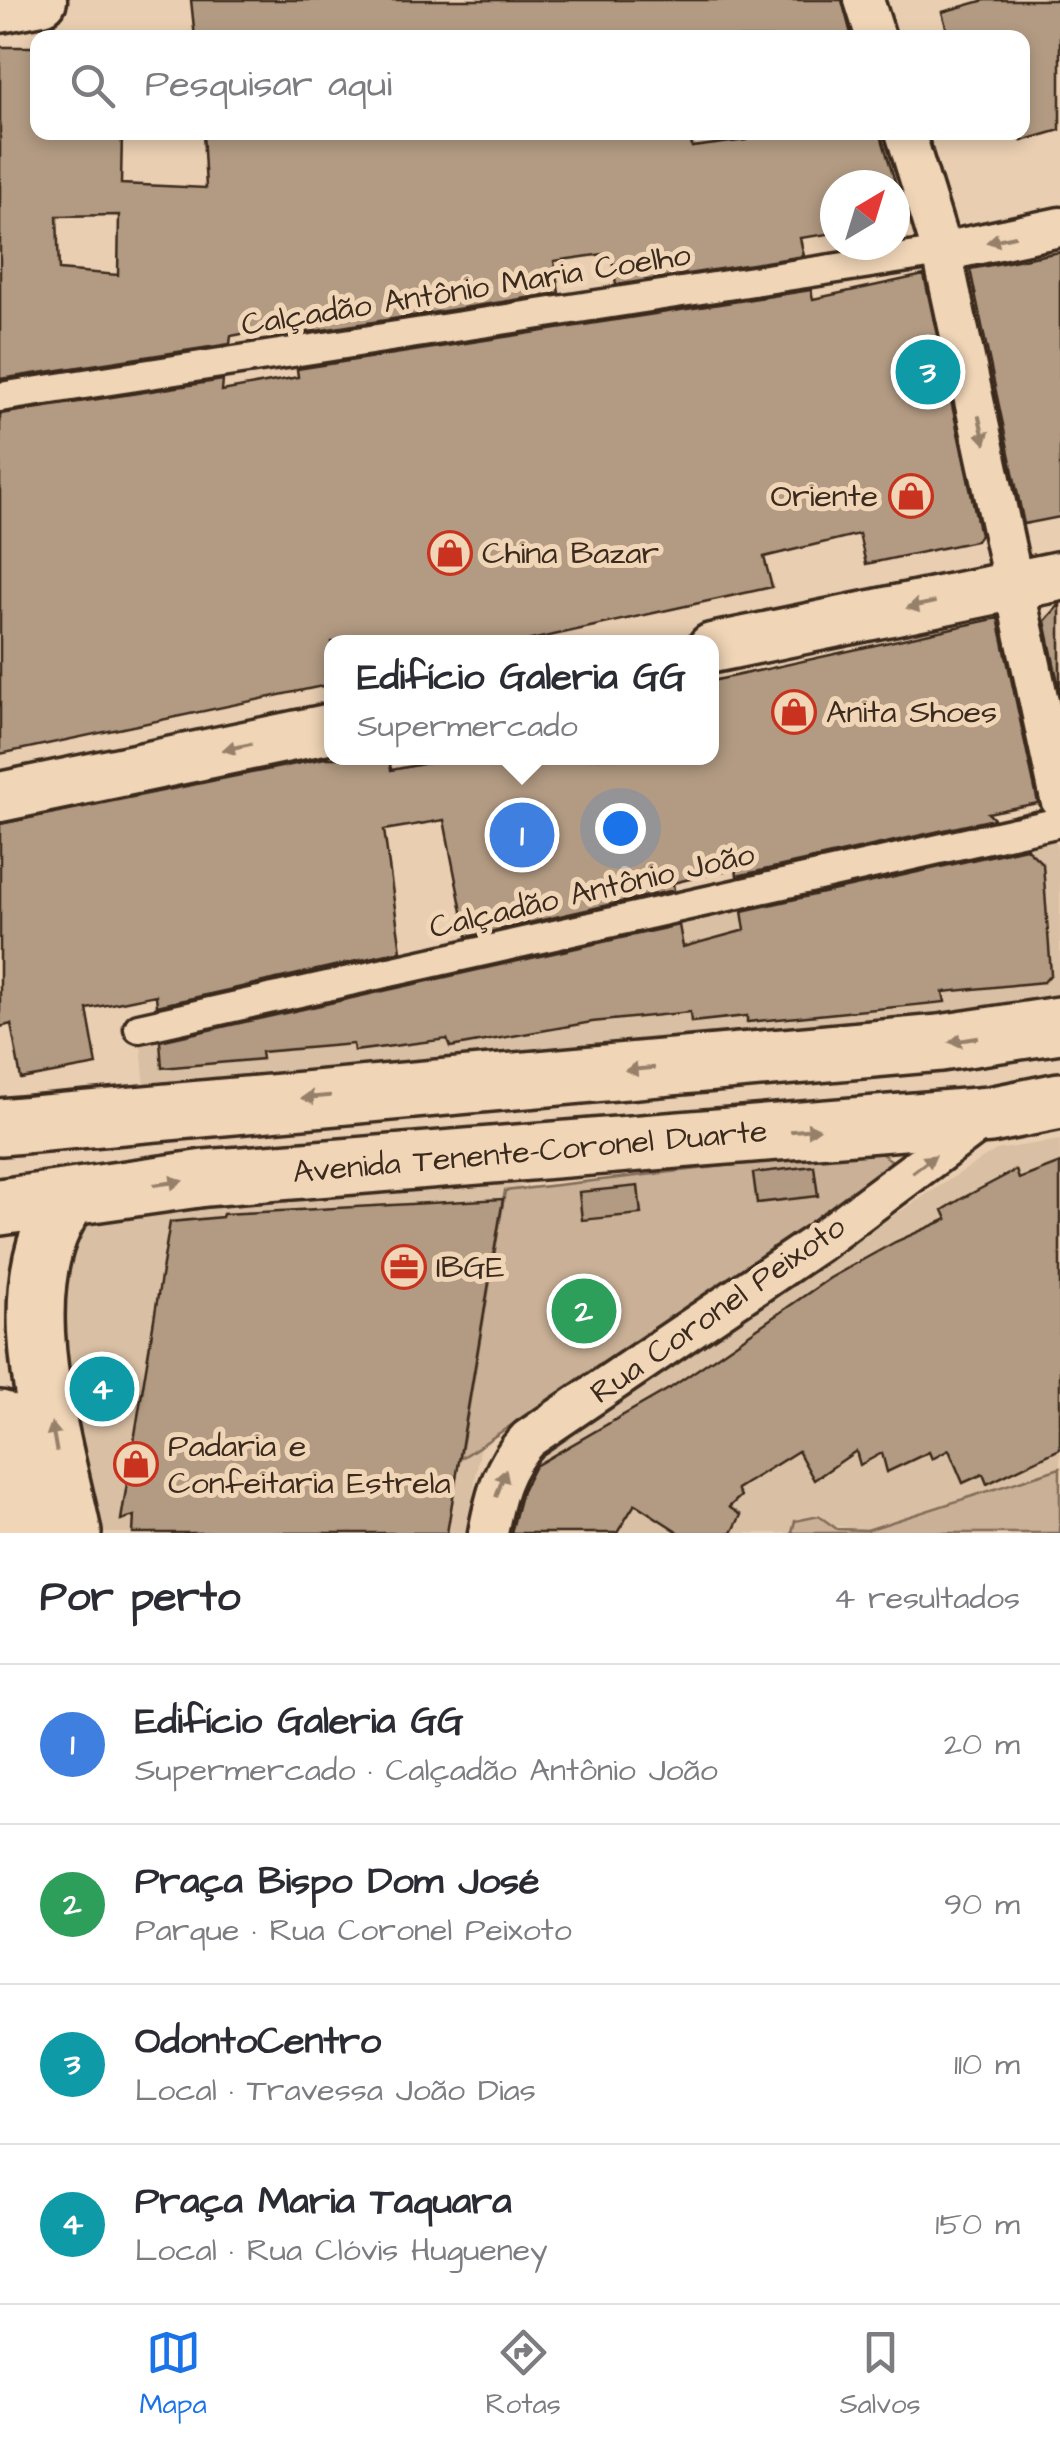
<!DOCTYPE html>
<html lang="pt">
<head>
<meta charset="utf-8">
<style>
  :root { --surface:#fff; --page:#f7f7f7; --text:#2b2b33; --muted:#7c7c81; --line:#e1e1e2; --accent:#1a73e8 }
  body { margin:0; font-family:"Architects Daughter",sans-serif; background:var(--page); color:var(--text) }
  .compass { position:absolute; left:820px; top:170px; width:90px; height:90px; border-radius:50%; background:var(--surface); box-shadow:0 5px 15px #0003; rotate:38deg }
  .you { position:absolute; left:620px; top:828px; width:35px; height:35px; margin:-25px; border:8px solid #fff; border-radius:50%; background:#1a73e8; box-shadow:0 0 0 15px #1a73e833 }
  .badge { display:grid; place-items:center; width:65px; height:65px; border-radius:50%; background:var(--accent); color:#fff; font-size:32px; font-weight:700 }
  .pin { position:absolute; translate:-50% -50%; border:5px solid #fff; box-shadow:0 2px 10px #0006 }
  .popup { position:absolute; left:324px; top:635px; width:395px; height:130px; box-sizing:border-box; display:grid; place-content:center; border-radius:20px; background:var(--surface); filter:drop-shadow(0 2px 8px #0005); font-size:32px; white-space:nowrap; color:var(--muted) }
  .popup b { font-size:38px; color:var(--text) }
  .popup::after { content:''; position:absolute; left:50%; top:100%; margin-left:-20px; border:20px solid transparent; border-top-color:var(--surface) }
  .list { margin:0; padding:0; list-style:none }
  h2 { display:flex; justify-content:space-between; align-items:center; height:130px; margin:0; padding:0 40px; font-size:42px }
  h2 small { font-size:32px; font-weight:400; color:var(--muted) }
  .list li { display:grid; grid-template-columns:65px 1fr auto; gap:30px; align-items:center; box-sizing:border-box; height:160px; padding:0 40px; border-top:2px solid var(--line) }
  .list b { display:block; font-size:38px; white-space:nowrap }
  .list p { margin:0; font-size:32px; white-space:nowrap; color:var(--muted) }
  .list em { font-size:32px; font-style:normal; color:var(--muted) }
  .icon { flex:none; width:55px; height:55px; fill:none; stroke:currentColor; stroke-width:2; stroke-linecap:round; stroke-linejoin:round }
  .map { position:relative; flex:none; width:1060px; height:1533px; overflow:hidden }
  .search { position:absolute; background:var(--surface); box-shadow:0 5px 15px #0003; left:30px; right:30px; top:30px; height:110px; display:flex; align-items:center; gap:25px; box-sizing:border-box; padding:0 35px; border-radius:20px; color:var(--muted); font-size:38px }
  .sheet { height:770px; background:var(--surface) }
  nav { display:flex; justify-content:space-around; align-items:center; box-sizing:border-box; height:140px; border-top:2px solid var(--line); background:var(--surface); font-size:28px; color:var(--muted) }
  nav a { display:grid; justify-items:center; gap:5px }
  nav .on { color:var(--accent) }
  .map>svg:first-child { display:block }
</style>
</head>
<body>
<div class="map">
<svg width="1060" height="1533" viewBox="0 0 1060 1533">
  <rect width="100%" height="100%" fill="#e9ceb1"/>
  <filter id="ink" filterUnits="userSpaceOnUse"><feTurbulence type="fractalNoise" baseFrequency=".01" numOctaves="2"/><feDisplacementMap in="SourceGraphic" scale="20" xChannelSelector="R" yChannelSelector="G"/><feConvolveMatrix kernelMatrix="1 2 1 2 8 2 1 2 1" color-interpolation-filters="sRGB"/></filter>
  <g filter="url(#ink)">
    <path fill="#d9bfa3" d="M1060 612V751L1033 617Z
      M1055 835 1060 872V1013L145 1087 141 1043Z
      M1060 1140V1468L867 1530 795 1521 792 1533H505L512 1497 536 1457 860 1237 996 1150Z
      M522 1180 467 1533H89L59 1375 63 1226 158 1209Z"/>
    <path fill="#c9b096" stroke="#826d5a" stroke-width="2.5" d="M874 1149 891 1160 884 1179 460 1459 505 1191Z
      M1060 1468V1533H792L795 1521 819 1516 837 1529 867 1530Z"/>
    <path fill="#b39b83" stroke="#3b2a1e" stroke-width="2.5" fill-rule="evenodd" d="M191 0H842L852 38H195Z
      M985 0H1060V130L1022 141V38H949L942 12Z
      M0 47H38V132H122L121 184 206 188 203 132H690L692 147 746 140 750 132H880L896 185H835V233L800 238 804 256 616 285 611 253 554 261 559 293 290 335 289 325 231 336 230 344 0 379ZM119 215 118 275 59 270 57 216Z
      M1060 252V517L1024 524 970 269Z
      M924 275 980 535 976 541 866 564 859 534 764 557 772 587 522 642H332V684L0 754V414L223 380 222 391 298 377 297 369 811 290 813 299Z
      M1060 604V692L1045 621Z
      M998 618 1038 803 988 813 994 819 737 876 736 868 673 883 674 890 467 937 444 820 384 830 401 951 157 1006 156 995 87 1009 97 1065 21 1079 11 1024 0 1027V824L325 758H389L391 770 455 758H712V681Z
      M1026 848 1043 864 1051 974 1044 982 943 992 945 1002 778 1019 747 1022V1016L691 1022 690 1012 592 1022 450 1047 447 1039 354 1051 353 1044 261 1052 262 1059 162 1068 160 1041 679 925 683 947 745 930 742 911Z
      M1060 1163V1449L987 1484 983 1474 963 1483 949 1450 932 1459 929 1452 887 1472 882 1453 860 1465 856 1451 814 1480 798 1451 737 1489 741 1496 729 1507 741 1515 732 1533H680L635 1504 617 1533H511L522 1491 535 1466 672 1387 830 1278 895 1242 947 1219 943 1210 961 1199 1016 1170 1019 1179Z
      M814 1166 818 1196 757 1203 753 1173Z
      M638 1186 641 1214 582 1220 579 1192Z
      M503 1199 447 1533H133L134 1516 121 1520 170 1222 222 1217 223 1214Z"/>
    <g fill="none" stroke-linecap="round" stroke-linejoin="round">
      <g stroke="#3b2a1e" stroke-width="35">
        <path id="pedestrian" d="M0 397 942 252
          M139 1028 1060 822"/>
      </g>
      <g stroke="#3b2a1e" stroke-width="45">
        <path id="minor" d="M864 0 876 38
          M905 132 942 252 1060 799
          M942 252 1060 227
          M488 1533C495 1497 502 1466 528 1439L819 1242 988 1116"/>
      </g>
      <g stroke="#3b2a1e" stroke-width="55">
        <path id="tertiary" d="M0 8 42 0
          M712 648 1060 576
          M0 797 332 728"/>
      </g>
      <g stroke="#3b2a1e" stroke-width="62">
        <path id="primary" d="M0 1127 940 1043 1060 1025
          M71 1197C2 1280 53 1436 73 1533
          M0 1207 205 1178 990 1115 1060 1101
          M0 1419 24 1533"/>
      </g>
      <use href="#pedestrian" stroke="#f0d5b7" stroke-width="28"/>
      <use href="#minor" stroke="#f0d5b7" stroke-width="38"/>
      <use href="#tertiary" stroke="#f0d5b7" stroke-width="48"/>
      <use href="#primary" stroke="#f0d5b7" stroke-width="55"/>
    </g>
    <defs><path id="oneway-solid" d="M-6-.8H1V-3.2L6.5 0L1 3.2V.8H-6Z" transform="scale(2.5)"/></defs>
    <g fill="#96806a">
      <use href="#oneway-solid" transform="translate(1001 239) rotate(168)"/>
      <use href="#oneway-solid" transform="translate(982 430) rotate(77)"/>
      <use href="#oneway-solid" transform="translate(921 605) rotate(168)"/>
      <use href="#oneway-solid" transform="translate(237 747) rotate(168)"/>
      <use href="#oneway-solid" transform="translate(964 1040) rotate(171)"/>
      <use href="#oneway-solid" transform="translate(640 1069) rotate(175)"/>
      <use href="#oneway-solid" transform="translate(316 1097) rotate(175)"/>
      <use href="#oneway-solid" transform="translate(805 1130) rotate(-5)"/>
      <use href="#oneway-solid" transform="translate(924 1164) rotate(-37)"/>
      <use href="#oneway-solid" transform="translate(168 1183) rotate(-8)"/>
      <use href="#oneway-solid" transform="translate(54 1437) rotate(-100)"/>
      <use href="#oneway-solid" transform="translate(501 1483) rotate(-71)"/>
    </g>
  </g>
  <defs>
    <g id="shop-ring" transform="scale(2.25)"><circle r="9.5" fill="#f0d5b7" stroke="#c8321e" stroke-width="1.5"/><path d="M-5-2.5h2.3a2.7 3.5 0 0 1 5.4 0H5L5.5 6h-11ZM-1.5-2.5h3a1.5 2.3 0 0 0-3 0Z" fill="#c8321e"/></g>
    <g id="office-ring" transform="scale(2.25)"><circle r="9.5" fill="#f0d5b7" stroke="#c8321e" stroke-width="1.5"/><path d="M-6-3h4V-5.5h4V-3h4V5H-6ZM-1-4.5V-3h2v-1.5ZM-6 0V1H6V0Z" fill="#c8321e"/></g>
  </defs>
  <g fill-rule="evenodd">
    <use href="#shop-ring" x="911" y="496"/>
    <use href="#shop-ring" x="450" y="553"/>
    <use href="#shop-ring" x="794" y="712"/>
    <use href="#office-ring" x="404" y="1267"/>
    <use href="#shop-ring" x="136" y="1464"/>
  </g>
  <g text-anchor="middle" dominant-baseline="central" stroke-width="10" stroke-linejoin="round" paint-order="stroke">
    <g font-size="32" fill="#3b2a1e" stroke="#f0d5b7">
      <text transform="translate(466 290) rotate(-9)">Calçadão Antônio Maria Coelho</text>
      <text transform="translate(592 891) rotate(-13)">Calçadão Antônio João</text>
      <text transform="translate(530 1152) rotate(-5)">Avenida Tenente-Coronel Duarte</text>
      <text transform="translate(718 1310) rotate(-35)">Rua Coronel Peixoto</text>
    </g>
    <g font-size="32" fill="#3b2a1e" stroke="#f0d5b7" text-anchor="start">
      <text x="878" y="496" text-anchor="end">Oriente</text>
      <text x="482" y="553">China Bazar</text>
      <text x="826" y="712">Anita Shoes</text>
      <text x="436" y="1267">IBGE</text>
      <text x="168" y="1446">Padaria e<tspan x="168" dy="37">Confeitaria Estrela</tspan></text>
    </g>
  </g>
</svg>
<svg class="compass" viewBox="-18 -18 36 36"><path d="M0-13l5 13h-10z" fill="#e53935"/><path d="M0 13l5-13h-10z" fill="#7c7c81"/></svg>
<div class="you"></div>
<div class="pin badge" style="left:522px;top:835px;background:#3f7fe0">1</div>
<div class="popup"><b>Edifício Galeria GG</b>Supermercado</div>
<div class="pin badge" style="left:584px;top:1311px;background:#2e9e5b">2</div>
<div class="pin badge" style="left:928px;top:372px;background:#0f9aa8">3</div>
<div class="pin badge" style="left:102px;top:1389px;background:#0f9aa8">4</div>
<div class="search"><svg class="icon" aria-label="search" viewBox="0 0 24 24"><circle cx="10" cy="10" r="6"/><path d="M15 15l6 6"/></svg>Pesquisar aqui</div>
</div>
<section class="sheet">
<h2>Por perto<small>4 resultados</small></h2>
<ul class="list">
<li><span class="badge" style="background:#3f7fe0">1</span><div><b>Edifício Galeria GG</b><p>Supermercado · Calçadão Antônio João</p></div><em>20 m</em></li>
<li><span class="badge" style="background:#2e9e5b">2</span><div><b>Praça Bispo Dom José</b><p>Parque · Rua Coronel Peixoto</p></div><em>90 m</em></li>
<li><span class="badge" style="background:#0f9aa8">3</span><div><b>OdontoCentro</b><p>Local · Travessa João Dias</p></div><em>110 m</em></li>
<li><span class="badge" style="background:#0f9aa8">4</span><div><b>Praça Maria Taquara</b><p>Local · Rua Clóvis Hugueney</p></div><em>150 m</em></li>
</ul>
</section>
<nav>
<a class="on"><svg class="icon" aria-label="map" viewBox="0 0 24 24"><path d="M3 6l6-2 6 2 6-2v14l-6 2-6-2-6 2zM9 4v14M15 6v14"/></svg>Mapa</a>
<a><svg class="icon" aria-label="directions" viewBox="0 0 24 24"><path d="M12 3l9 9-9 9-9-9zM9 14v-3h6M13 9l2 2-2 2"/></svg>Rotas</a>
<a><svg class="icon" aria-label="saved" viewBox="0 0 24 24"><path d="M7 4h10v16l-5-4-5 4z"/></svg>Salvos</a>
</nav>
</body>
</html>
